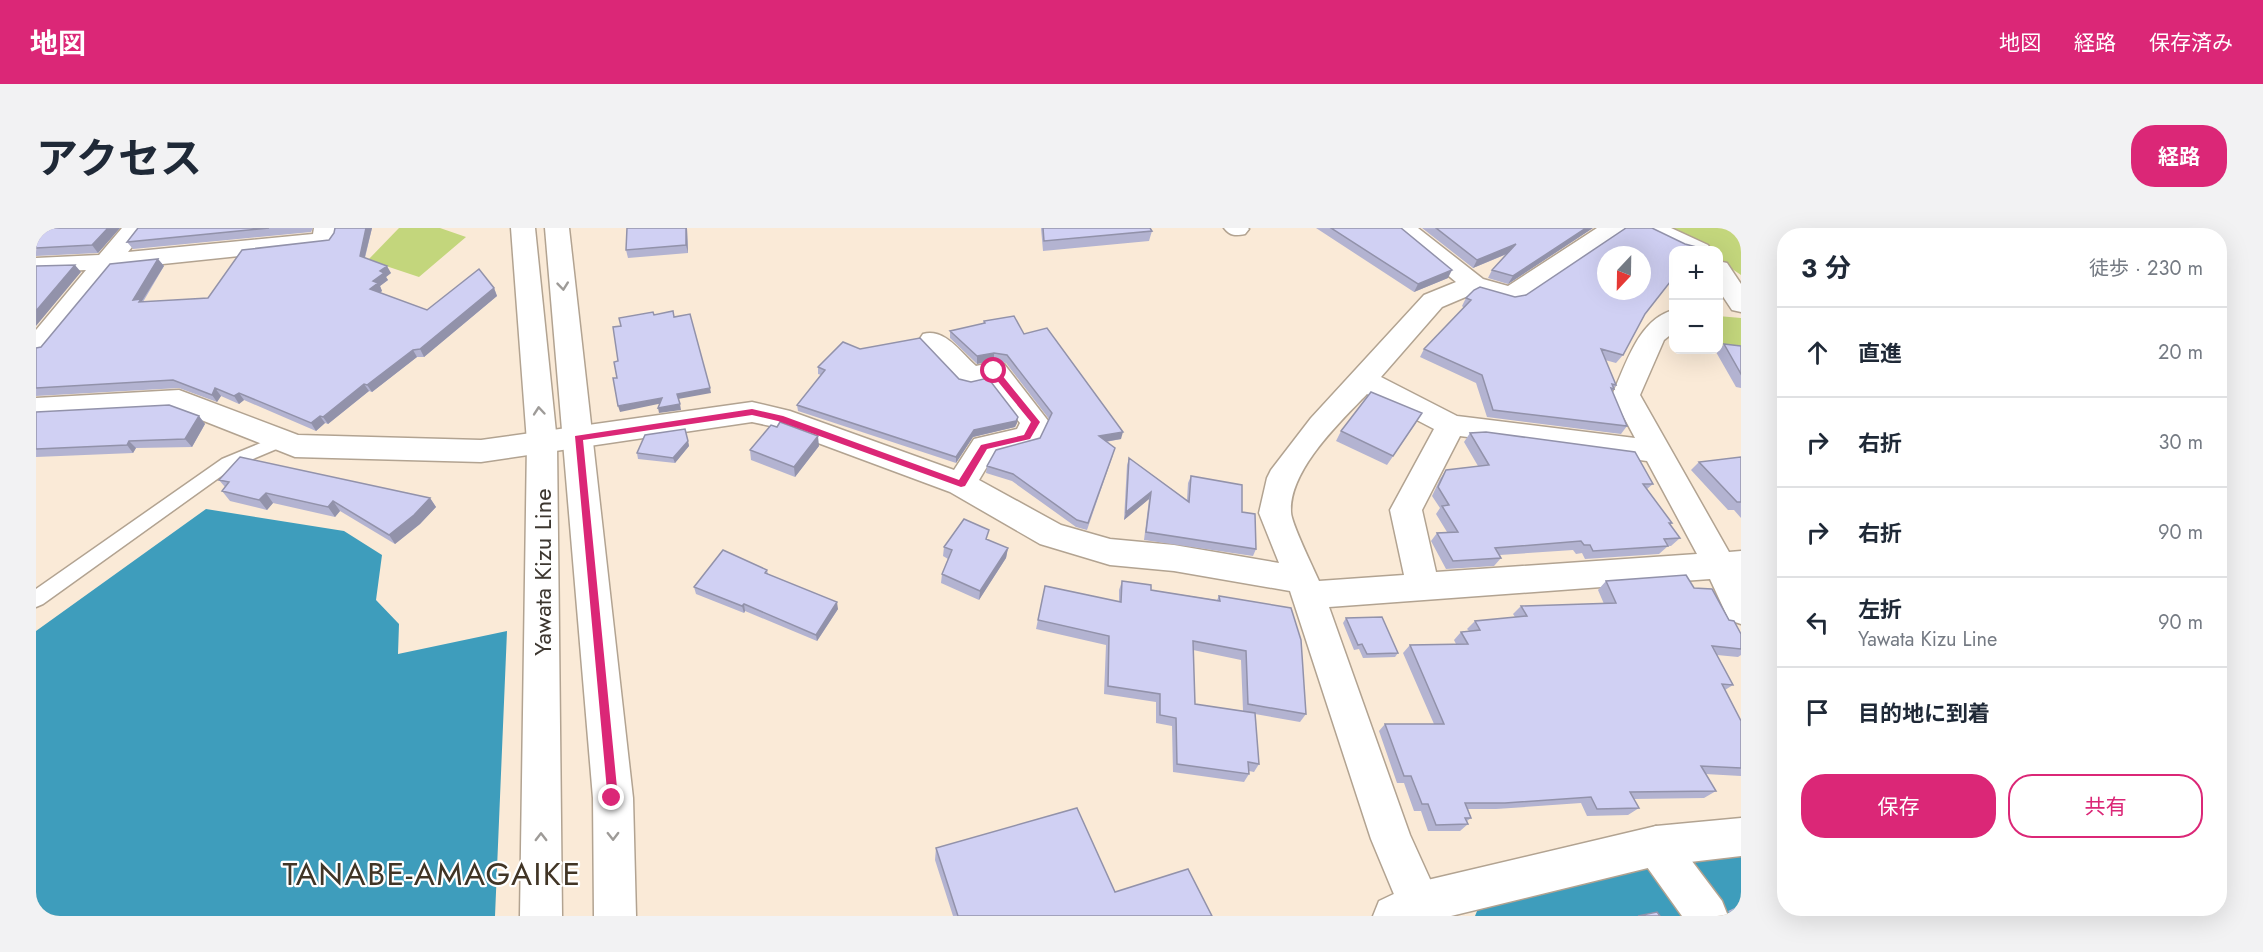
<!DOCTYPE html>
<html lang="ja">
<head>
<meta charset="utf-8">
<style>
  :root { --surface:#fff; --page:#f2f2f3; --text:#1f2937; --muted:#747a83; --line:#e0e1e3; --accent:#db2777 }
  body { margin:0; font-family:Jost,"Noto Sans JP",sans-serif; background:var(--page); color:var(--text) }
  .controls { position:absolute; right:18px; top:18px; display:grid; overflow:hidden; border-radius:12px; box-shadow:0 6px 24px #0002 }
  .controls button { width:54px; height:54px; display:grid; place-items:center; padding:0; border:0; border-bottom:2px solid var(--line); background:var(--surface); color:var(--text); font:30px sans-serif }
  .compass { position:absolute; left:1561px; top:18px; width:54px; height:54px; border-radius:50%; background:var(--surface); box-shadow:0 6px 24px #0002; rotate:202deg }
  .stop { position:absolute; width:18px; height:18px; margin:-14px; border:4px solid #db2777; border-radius:50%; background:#fff }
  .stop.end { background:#db2777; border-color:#fff; box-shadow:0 2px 6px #0008 }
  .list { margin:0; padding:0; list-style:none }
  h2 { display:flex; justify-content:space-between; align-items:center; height:78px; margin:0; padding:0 24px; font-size:26px }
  h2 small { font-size:20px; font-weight:400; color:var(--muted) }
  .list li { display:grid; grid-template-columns:39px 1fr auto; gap:18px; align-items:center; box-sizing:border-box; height:90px; padding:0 24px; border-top:2px solid var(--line) }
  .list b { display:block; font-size:22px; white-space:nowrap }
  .list p { margin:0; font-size:20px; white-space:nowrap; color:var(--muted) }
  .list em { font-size:20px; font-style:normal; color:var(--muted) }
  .actions { display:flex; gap:12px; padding:18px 24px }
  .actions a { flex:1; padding:14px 0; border:2px solid var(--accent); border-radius:24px; text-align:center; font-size:21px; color:var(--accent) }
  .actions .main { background:var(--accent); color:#fff }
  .icon { flex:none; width:33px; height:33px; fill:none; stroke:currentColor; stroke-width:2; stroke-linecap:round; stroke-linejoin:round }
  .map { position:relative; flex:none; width:1705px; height:688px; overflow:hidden; border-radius:24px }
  header { display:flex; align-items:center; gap:36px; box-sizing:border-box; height:84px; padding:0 30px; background:var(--accent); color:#fff }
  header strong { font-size:28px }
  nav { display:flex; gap:33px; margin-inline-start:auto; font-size:21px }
  .intro { display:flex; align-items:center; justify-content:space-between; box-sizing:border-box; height:144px; padding:0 36px }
  h1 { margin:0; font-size:42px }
  .button { padding:15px 27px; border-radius:24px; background:var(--accent); color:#fff; font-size:21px; font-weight:700 }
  main { display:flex; gap:36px; padding:0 36px }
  aside { flex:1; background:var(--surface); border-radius:24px; box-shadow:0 6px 24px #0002 }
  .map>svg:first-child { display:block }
</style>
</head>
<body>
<header>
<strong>地図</strong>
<nav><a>地図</a><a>経路</a><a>保存済み</a></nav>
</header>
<div class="intro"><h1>アクセス</h1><a class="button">経路</a></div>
<main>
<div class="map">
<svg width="1705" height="688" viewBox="0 0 1705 688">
  <rect width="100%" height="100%" fill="#faead7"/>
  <path fill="#c3d67c" d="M363 0H404L430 9 383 49 332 32Z
    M1636 0H1705V47L1683 32 1682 22H1669Z
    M1682 88 1705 90V119L1683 117Z"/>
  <path fill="#3e9dbc" d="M170 281 308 303 346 327 340 372 363 396 362 426 471 403 459 688H0V403Z"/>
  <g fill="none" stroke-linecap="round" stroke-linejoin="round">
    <path fill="#3e9dbc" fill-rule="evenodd" d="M1705 609V683L1671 688H1439L1450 661C1530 628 1620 620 1705 609Z"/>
    <g stroke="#b2a391" stroke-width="3">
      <path id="service" d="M244 207 250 209 252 213 250 217 198 239 7 376 0 379V361L186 231Z"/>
    </g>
    <g stroke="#b2a391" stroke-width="3">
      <path id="minor" d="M86 0H111L92 24 277 6 278 0H302L300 12 297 17 288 19 79 41 10 125 0 128V102L50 42 0 44V30L63 27Z
        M1188 0H1212L1213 1 1209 6C1200 8 1194 8 1188 0Z
        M1355 0H1382L1447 51 1472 58 1561 0H1589L1585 5 1484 73 1475 75 1439 65 1406 79 1345 149 1421 188 1599 210 1576 167C1590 137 1602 91 1638 82V104L1628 112 1604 167 1693 324 1705 323V396L1693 392 1674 351 1293 379 1374 607 1398 660 1408 673 1414 688H1367L1335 611 1254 363 1138 343 1074 337 1004 316 914 264 739 199 716 194 445 234 259 229 140 182 0 190V170L143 162 262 207 445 212 716 174 754 183 918 242 938 211 981 201 984 195 952 154 934 158 924 156 887 118 883 112 887 106C909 100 924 124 940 138L958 134 968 136 1013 194 1001 216 958 227 943 252 1025 297 1074 311 1138 317 1243 335 1223 285 1231 250 1235 242 1275 190 1388 67 1420 54ZM1331 166 1398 201 1354 282 1368 347 1283 353C1277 339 1255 295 1255 284 1253 242 1304 194 1331 166ZM1424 208 1611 233 1661 326 1400 344 1386 282Z
        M1604 0H1635L1672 17 1675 22H1644L1608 5Z
        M1682 33 1691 35 1705 56V84L1696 82 1682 61Z
        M1620 598 1634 604 1686 673 1692 688H1646L1606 632 1600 618 1606 604Z"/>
    </g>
    <g stroke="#b2a391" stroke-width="3">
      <path id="tertiary" d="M1705 590V628L1620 638 1415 688H1337L1343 673 1383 654 1620 598Z"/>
    </g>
    <g stroke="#b2a391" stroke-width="3">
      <path id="primary" d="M475 0H499L521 214 526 688H484L491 214Z
        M509 0H533L597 570 600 688H558L557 570Z"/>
    </g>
    <use href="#service" fill="#fff" fill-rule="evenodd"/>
    <use href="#minor" fill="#fff" fill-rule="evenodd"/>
    <use href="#tertiary" fill="#fff" fill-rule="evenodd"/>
    <use href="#primary" fill="#fff" fill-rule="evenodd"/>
  </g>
  <path fill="#b3b3d1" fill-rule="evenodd" d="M0 0H84L62 25 0 28Z
    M102 0H277L275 4 97 21 91 14Z
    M299 0H336L329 30 355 45 350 49 352 52 344 58 346 63 344 65 391 82 458 60 461 68 388 129H381L336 164 333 163 292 196 289 195 280 203 208 172 203 176 185 168 181 174 143 160 0 168V120L5 119 122 31 128 38 107 74 172 70 293 12 298 5Z
    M651 0 652 25 592 30 590 22Z
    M1005 0H1114L1116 3 1113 13 1007 23Z
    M1280 0H1365L1412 50 1378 64Z
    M1386 0H1557L1472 56 1452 50 1456 42 1471 26 1437 40Z
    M1638 22V55H1633L1609 86 1587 127 1580 135 1569 132 1580 157 1576 163 1591 198 1585 206 1451 189 1440 155 1384 129 1388 121 1428 80 1426 78 1430 70 1479 69 1490 67Z
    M948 93 988 106 1085 211 1070 214 1077 227 1051 302 1040 299 976 253 950 245 951 238 1004 210 1013 191 970 135 958 132 941 136 914 110V103L947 96Z
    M1688 116 1705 118V160L1700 159 1680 124Z
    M824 121 923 151 981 195 979 199 937 209 920 235 762 183 761 177 785 147 782 146V139Z
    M0 184 163 188 169 196 156 219 100 220 97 225 0 229Z
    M1380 195 1351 237 1300 213 1305 203Z
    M649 201 653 218 639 235 602 231 601 225Z
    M1434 205 1617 256 1611 261 1636 295 1634 297 1644 310 1635 318H1632L1623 326 1549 331 1546 325 1540 326 1537 322 1464 327 1465 330 1458 338 1410 341 1395 313 1401 305 1411 304 1400 286 1404 280 1396 268 1404 251 1410 242 1442 238 1428 214Z
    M783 218 759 249 715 232 714 222Z
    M1705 229V290L1698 282H1692L1655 242 1663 234Z
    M1093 230 1151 272 1152 255 1155 248 1206 284 1220 321 1217 328 1108 312 1113 271 1088 292 1091 237Z
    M183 252 394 270 400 279 384 296 359 316 304 283 299 289 237 275 231 282 194 273 186 263 189 259Z
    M952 312 972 320 970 330 943 372 905 355 906 346 912 331 907 328 908 319Z
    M731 342 732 346 802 381 781 413 709 383 708 385 660 366 658 359Z
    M1086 353 1115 362 1181 372 1183 368 1270 486 1264 494 1219 486 1223 536 1218 544 1213 543V546L1208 554 1137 544 1136 498 1120 495V474L1068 466 1070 417 1000 401 1009 358 1083 374V362ZM1157 422 1205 432 1207 483 1159 476Z
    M1570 353 1658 360 1693 392 1705 406V427L1702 429 1681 427 1697 457 1689 462 1705 493V548L1669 546 1680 563 1668 570 1598 571 1603 580 1592 587 1551 588 1545 575 1460 581H1432L1435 590 1431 593 1432 596 1424 603H1392L1385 583H1378L1368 555H1361L1343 503 1349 496H1398L1367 425 1374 417 1420 416 1418 412 1425 404 1433 403 1431 401 1439 393 1479 389 1477 386 1485 378 1568 376 1562 362Z
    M1310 390 1362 425 1359 429 1327 430 1323 421 1318 422 1307 395Z
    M900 620 1079 664 1176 688H917L899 632Z
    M1705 677V688H1696L1692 683Z"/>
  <path fill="#9292aa" d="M72 0H84L62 25 56 17Z
    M330 0H336L327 36 324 28Z
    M650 0H651L652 25 650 17Z
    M1550 0H1557L1472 56 1477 48Z
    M1480 16 1475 24 1437 40 1441 32Z
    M122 31 128 38 106 73 110 79 97 72Z
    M39 37 45 44 0 98V83Z
    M351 38 355 45 350 49 352 52 344 58 346 63 338 69 334 61 337 53 344 43Z
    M1416 42 1412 50 1378 64 1382 56Z
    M458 60 461 68 388 129 384 121Z
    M377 122 381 129 336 164 331 157Z
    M958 125V132L941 136V128Z
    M328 156 333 163 292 196 287 189Z
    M179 160 185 168 181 174 176 167Z
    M674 160 675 165 642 171 641 166Z
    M203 165 208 172 203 176 198 168Z
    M626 170 627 175 584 184 582 178Z
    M644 176 645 182 623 185 622 180Z
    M163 188 169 196 156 219 149 211Z
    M284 188 289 195 280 203 275 195Z
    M982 189 981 195 979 199 937 209 920 235V229L938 202Z
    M1087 204 1085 211 1061 215 1063 208Z
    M782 208 783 218 759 249 758 239Z
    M93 213 100 220 97 225 91 217Z
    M652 213 653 218 639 235 637 230Z
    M1115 264 1113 271 1088 292 1090 284Z
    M230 265 237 275 231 282 223 272Z
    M394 270 400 279 384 296 359 316 353 307Z
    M297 273 304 283 299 289 292 279Z
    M972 320 970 330 943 372 944 363Z
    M801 374 802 381 781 413 780 407Z
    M708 376 709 383 708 385 706 378Z"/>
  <path fill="#d0d0f3" stroke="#9292aa" stroke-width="1.5" fill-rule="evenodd" d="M0 0H72L56 17 0 20Z
    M102 0H233L91 14Z
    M299 0H330L324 28 351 38 344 43 348 45 337 53 342 55 334 61 391 82 443 41 458 60 384 121 377 122 331 157 328 156 287 189 284 188 275 195 203 165 198 168 179 160 176 167 137 152 0 160V120L5 119 74 36 122 31 97 72 105 71 103 74 172 70 206 22 293 12 298 5Z
    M591 0H650V17L590 22Z
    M1007 0H1114L1116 3 1008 13Z
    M1295 0H1365L1416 42 1382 56Z
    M1400 0H1550L1477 48 1456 42 1480 16 1441 32Z
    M1590 0H1616L1649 16 1664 20 1666 22H1638V49L1609 86 1587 127 1565 121 1580 157 1576 156 1578 161 1575 160 1591 198 1457 182 1446 147 1388 121 1435 72 1430 70 1438 62 1444 59 1479 69 1490 67ZM1570 27H1606V63H1570Z
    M39 37 0 83V38Z
    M637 83 638 89 654 86 674 160 641 166 644 176 622 180 626 170 582 178 577 150H581L578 134 582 133 577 99 585 98 583 90 617 84 618 87Z
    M978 88 988 106 1011 100 1087 204 1063 208 1079 220 1052 295 1041 292 977 246 951 238 960 222 1004 210 1016 185 971 127 958 125 941 128 914 103 949 95 948 93Z
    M884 110 923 151 935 154 952 150 982 189 980 193 938 202 920 229 761 177 789 142 782 139 807 114 824 121Z
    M1688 116 1705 118V146Z
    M1335 164 1386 185 1357 228 1305 203Z
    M133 177 163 188 149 211 93 213 91 217 0 221V184Z
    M744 194 782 208 758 239 714 222 735 197 741 199Z
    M649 201 652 213 637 230 601 225 609 207Z
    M1450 204 1599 224 1617 256H1607L1636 295H1633L1644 310 1628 311 1632 318 1557 323 1554 317H1548L1545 313 1459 320 1465 330 1417 333 1401 305 1422 304 1406 278 1413 277 1402 259 1410 242 1453 237 1434 205Z
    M204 229 394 270 378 287 353 307 297 273 292 279 230 265 223 272 186 263 193 254 183 252Z
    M1705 229V274H1701L1663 234Z
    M1093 230 1153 274 1155 248 1206 257V284L1219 286 1220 321 1110 304 1115 264 1090 284Z
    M928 291 953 302 950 311 972 320 944 363 906 346 916 322 908 319Z
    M687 322 731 342 729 345 801 374 780 407 708 376 706 378 658 359Z
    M1650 347 1658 360 1676 361 1693 392 1698 393 1705 406V421L1676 418 1697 457 1686 456 1705 493V540L1665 538 1680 563 1594 564 1603 580 1561 581 1555 569 1469 575H1429L1435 590H1429L1432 596 1400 597 1392 576H1386L1375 548H1368L1349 496H1408L1374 417 1432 416 1425 404 1444 402 1439 393 1491 388 1485 378 1580 375 1570 353Z
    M1086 353 1115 357V362L1184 373 1183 368 1255 380 1265 412 1270 486 1212 476 1210 423 1157 413 1159 476 1219 485 1223 536 1212 534 1213 546 1141 536 1140 490 1124 487V466L1072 458 1073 408 1002 392 1009 358 1085 374Z
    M1346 389 1362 425 1331 426 1326 416 1322 417 1310 390Z
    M1041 580 1079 664 1152 641 1176 688H922L900 620Z
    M1621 684 1624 688H1602Z"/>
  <defs><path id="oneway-chevron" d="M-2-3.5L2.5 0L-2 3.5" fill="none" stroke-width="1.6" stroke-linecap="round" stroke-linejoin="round" transform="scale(1.5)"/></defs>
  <g stroke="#9e9b98">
    <use href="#oneway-chevron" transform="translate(527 58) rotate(84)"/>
    <use href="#oneway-chevron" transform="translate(503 183) rotate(-95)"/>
    <use href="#oneway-chevron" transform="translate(577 608) rotate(89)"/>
    <use href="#oneway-chevron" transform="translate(505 609) rotate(-90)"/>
  </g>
  <path fill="#db2777" d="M955 141H961L1004 194 994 211 951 221 929 258 925 259 742 193 716 187 547 212 582 570 581 574H572L539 208 716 181 747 188 923 252 945 217 988 207 995 194 955 145Z"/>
  <g text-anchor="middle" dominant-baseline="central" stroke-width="4.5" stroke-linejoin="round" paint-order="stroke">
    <g font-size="24" fill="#3d3730" stroke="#fff">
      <text transform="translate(506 344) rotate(-90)">Yawata Kizu Line</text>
    </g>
    <g font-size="32" letter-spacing="1.5" fill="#413526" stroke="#fff">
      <text x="396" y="646">TANABE-AMAGAIKE</text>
    </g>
  </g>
</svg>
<div class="controls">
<button>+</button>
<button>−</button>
</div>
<svg class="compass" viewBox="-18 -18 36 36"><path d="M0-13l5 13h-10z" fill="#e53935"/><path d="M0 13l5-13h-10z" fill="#747a83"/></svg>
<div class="stop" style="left:958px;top:143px"></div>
<div class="stop end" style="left:576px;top:570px"></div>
</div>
<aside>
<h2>3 分<small>徒歩 · 230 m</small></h2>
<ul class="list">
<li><svg class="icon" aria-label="ahead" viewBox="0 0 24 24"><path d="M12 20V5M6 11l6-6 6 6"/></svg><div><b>直進</b></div><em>20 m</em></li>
<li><svg class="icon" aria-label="right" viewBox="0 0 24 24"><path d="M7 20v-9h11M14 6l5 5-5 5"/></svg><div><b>右折</b></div><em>30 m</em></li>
<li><svg class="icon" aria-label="right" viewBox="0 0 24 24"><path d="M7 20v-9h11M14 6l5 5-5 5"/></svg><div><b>右折</b></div><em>90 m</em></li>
<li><svg class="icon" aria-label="left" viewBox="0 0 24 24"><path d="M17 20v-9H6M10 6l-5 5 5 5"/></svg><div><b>左折</b><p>Yawata Kizu Line</p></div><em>90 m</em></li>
<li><svg class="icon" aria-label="arrive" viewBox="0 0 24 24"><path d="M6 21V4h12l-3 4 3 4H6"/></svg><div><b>目的地に到着</b></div></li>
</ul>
<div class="actions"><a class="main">保存</a><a>共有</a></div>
</aside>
</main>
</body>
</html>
